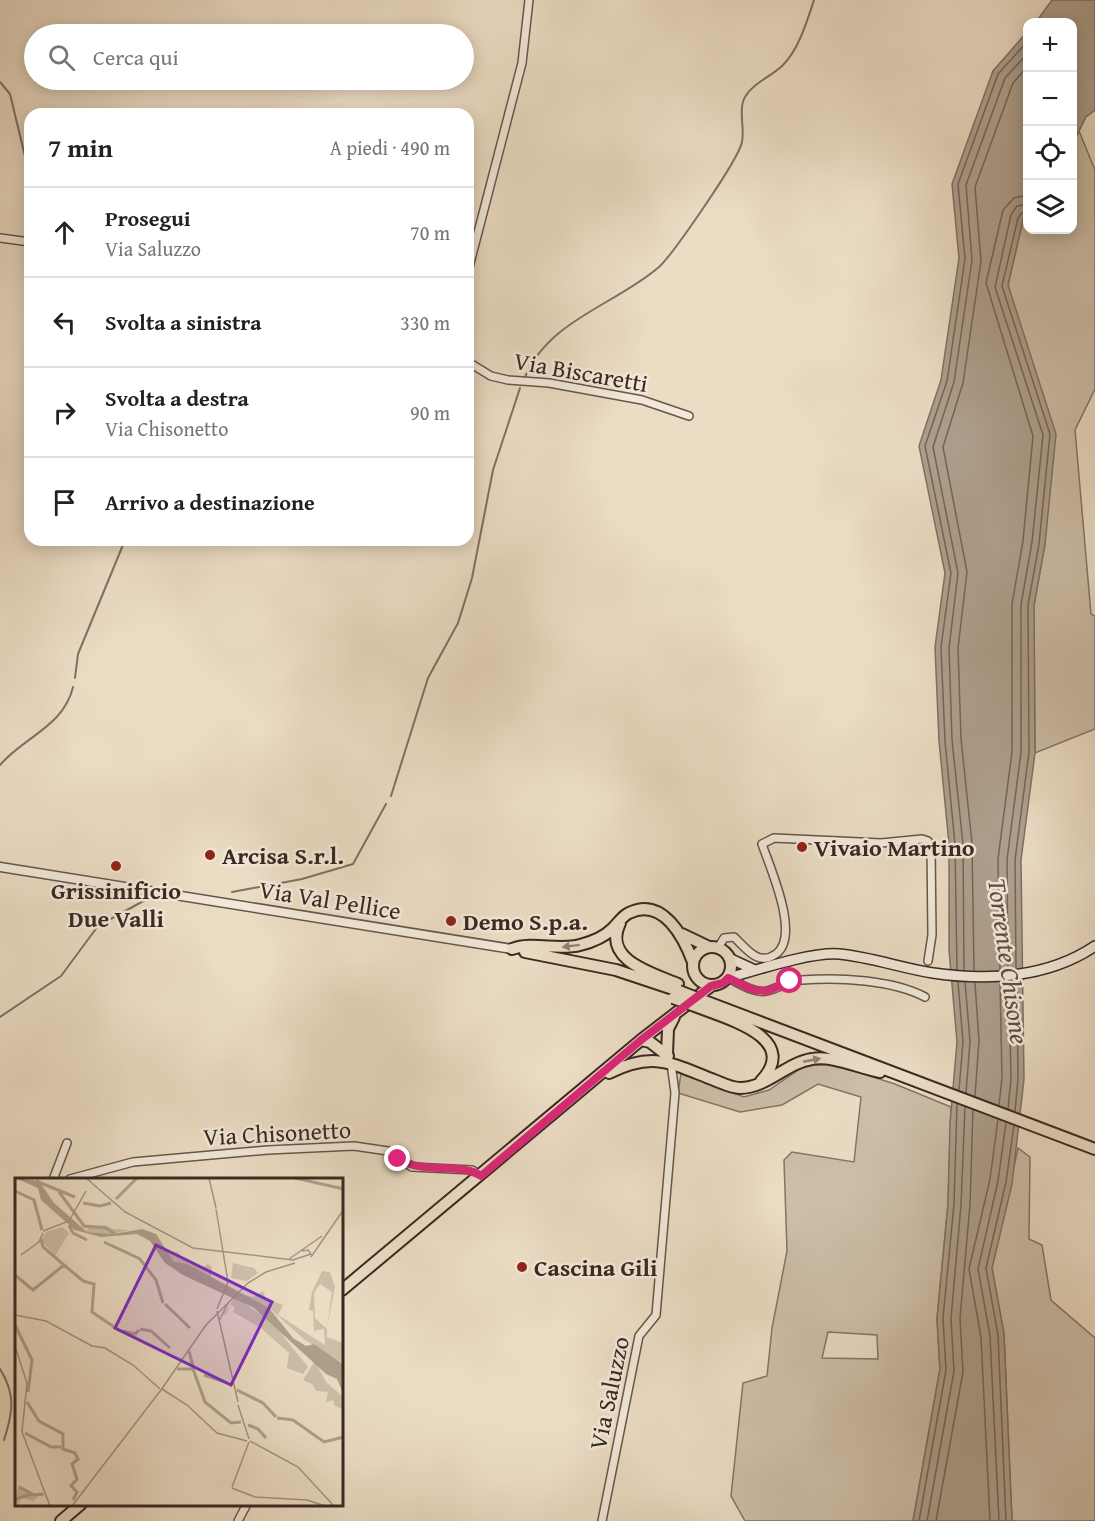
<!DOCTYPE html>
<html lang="it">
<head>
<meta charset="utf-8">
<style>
  :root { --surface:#fff; --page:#f6f6f6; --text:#222; --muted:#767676; --line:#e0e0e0 }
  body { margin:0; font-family:"Gentium Book Plus",serif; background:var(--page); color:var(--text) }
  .controls { position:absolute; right:18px; top:18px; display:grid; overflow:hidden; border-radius:12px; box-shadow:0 3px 15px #0003 }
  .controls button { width:54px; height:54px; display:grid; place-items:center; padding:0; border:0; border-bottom:2px solid var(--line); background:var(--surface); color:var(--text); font:30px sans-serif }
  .stop { position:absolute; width:18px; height:18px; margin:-14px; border:4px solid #db2777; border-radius:50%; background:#fff }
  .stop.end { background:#db2777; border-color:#fff; box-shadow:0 2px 6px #0008 }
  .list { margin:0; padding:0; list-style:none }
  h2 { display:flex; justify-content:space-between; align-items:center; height:78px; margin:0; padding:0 24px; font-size:26px }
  h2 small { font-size:20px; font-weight:400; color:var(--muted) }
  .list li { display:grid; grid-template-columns:39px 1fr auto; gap:18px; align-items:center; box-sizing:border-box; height:90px; padding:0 24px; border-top:2px solid var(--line) }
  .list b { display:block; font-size:22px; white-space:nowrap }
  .list p { margin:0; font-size:20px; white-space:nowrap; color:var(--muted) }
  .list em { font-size:20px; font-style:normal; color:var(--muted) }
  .icon { flex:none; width:33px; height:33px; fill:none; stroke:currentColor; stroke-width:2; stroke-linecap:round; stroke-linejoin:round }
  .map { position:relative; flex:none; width:1095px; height:1521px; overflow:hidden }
  .search { position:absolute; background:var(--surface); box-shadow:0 3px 15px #0003; left:24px; top:24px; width:450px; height:66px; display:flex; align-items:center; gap:15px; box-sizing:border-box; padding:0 21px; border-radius:33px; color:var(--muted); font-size:22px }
  .panel { position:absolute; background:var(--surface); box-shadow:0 3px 15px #0003; left:24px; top:108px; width:450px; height:438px; border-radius:18px }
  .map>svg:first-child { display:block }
</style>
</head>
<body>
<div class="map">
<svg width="1095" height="1521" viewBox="0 0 1095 1521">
  <rect width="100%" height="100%" fill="#ebdcc4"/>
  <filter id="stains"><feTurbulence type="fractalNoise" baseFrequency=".00333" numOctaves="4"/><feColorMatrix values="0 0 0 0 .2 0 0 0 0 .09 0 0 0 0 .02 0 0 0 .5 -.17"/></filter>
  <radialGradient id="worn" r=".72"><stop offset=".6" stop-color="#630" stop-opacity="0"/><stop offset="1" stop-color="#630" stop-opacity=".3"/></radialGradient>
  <path fill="#cdbea8" stroke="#837465" stroke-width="1.5" fill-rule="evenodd" d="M1079 131 1095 170V389L1075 430 1091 614 1095 616V729L1035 753 1034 605 1045 544 1008 285 1023 220 1027 214 1028 230H1072L1073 143Z
    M832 1064 895 1084 951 1107 948 1204 937 1319 940 1369 913 1521H745L731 1496 743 1383 767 1376 772 1328 787 1251 784 1160 792 1152 854 1162 861 1097 818 1084 782 1105 740 1112 678 1093 681 1073 744 1097 769 1090 804 1066ZM828 1332 877 1335 878 1359 822 1358Z
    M1018 1148 1030 1157 1029 1239 1042 1245 1051 1300 1095 1338V1521H1012L1004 1334 992 1268Z"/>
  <path fill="#ae9f8d" stroke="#7f7062" stroke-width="1.5" d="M1052 0H1095V110L1086 117 1073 143 1072 22H1036Z
    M1027 32V214L1023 220 1008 285 1056 434 1045 544 1034 605 1035 753 1021 860 1024 1079 1012 1184 992 1268 1004 1334 1012 1521H913L940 1369 937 1319 948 1204 950 1123 957 1042 949 950V844L939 741 935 647 945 573 919 446 941 380 959 258 952 184 993 71Z"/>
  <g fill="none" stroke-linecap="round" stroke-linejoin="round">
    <path stroke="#746458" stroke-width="1.5" d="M1008 969 1007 860 1021 752V605L1032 542 1043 435 995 287 1011 215 1017 206 1028 204
      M1016 969 1015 860 1029 752 1028 605 1039 544 1050 434 1002 286 1018 218 1022 213 1028 211
      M957 970 955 844 945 741 941 647 951 573 925 446 947 381 965 259 958 184 998 74 1028 41
      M964 970 963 844 952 740 949 648 958 573 933 447 954 382 972 260 966 185 1005 78 1028 53
      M1000 970 998 859 1012 752V604L1023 541 1033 436 986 283 1003 210 1014 198 1028 195
      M974 971 972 843 961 739 958 648 967 572 943 447 963 383 981 261 975 187 1013 83 1028 66
      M958 982 963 1042 959 1090
      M965 982 970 1041 966 1093
      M975 983 979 1041 975 1096
      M999 1105 1002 1078 1000 982
      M1008 1109 1011 1079 1009 981
      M1015 1111 1018 1079 1017 981
      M919 1521 946 1370 943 1318 954 1204 957 1104
      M927 1521 954 1371 951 1318 961 1205 965 1107
      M936 1521 963 1372 960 1318 970 1205 973 1110
      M990 1521 981 1337 969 1269 990 1179 998 1119
      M999 1521 990 1336 978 1269 998 1181 1006 1123
      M1006 1521 998 1335 986 1268 1006 1182 1014 1125"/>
    <path stroke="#7f7062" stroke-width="2" d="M0 82 10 94 30 177
      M525 377C549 320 615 305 659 267 673 254 739 159 742 142 745 129 738 109 745 97 754 82 771 77 783 65 799 49 807 21 814 0
      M75 678 78 654 125 540
      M0 765C24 737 64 726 73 687
      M391 796 428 678 458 623 472 578 493 470 520 388
      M232 892 302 879 353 864 386 804
      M0 1017 61 976 98 926 147 899
      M0 1369C16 1394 13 1412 4 1440"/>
    <g stroke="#66564a" stroke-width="10">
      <path id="minor" d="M0 238 30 242
        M468 271 522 63 529 0
        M468 362 491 376 508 380 549 383 642 400 689 416
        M718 948 724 938 734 937C746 948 758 967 776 954 801 936 770 868 762 844L774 838 881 843 922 839 928 841 931 847 932 935 928 961
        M728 978C739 983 755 994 767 991 779 988 788 981 802 980 839 977 893 980 925 997
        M56 1179 54 1177 67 1143
        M70 1179 133 1162 268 1150 354 1146 388 1151 412 1167 472 1170 481 1176
        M238 1521 247 1504
        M602 1521 639 1336 656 1315 675 1093 671 1063"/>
    </g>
    <g stroke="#66564a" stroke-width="11">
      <path id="tertiary" d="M0 867 512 949"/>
    </g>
    <g stroke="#392922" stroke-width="12">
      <path id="secondary" d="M731 959 755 970
        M728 978C757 970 810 952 839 954 871 957 901 968 933 973 987 981 1048 978 1095 946"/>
    </g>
    <g stroke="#392922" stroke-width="14">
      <path id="primary" d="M620 923C602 960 652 973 678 984
        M682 934 709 947
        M693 966a19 19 0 1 1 38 0a19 19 0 1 1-38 0Z
        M512 949C533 941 558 951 580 945 592 942 604 937 612 929 618 924 622 916 629 913 663 896 684 938 693 962
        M525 952 616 970 679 991
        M702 1000 1095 1149
        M695 1006C724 1018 802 1037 761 1081
        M641 1040 650 1042 668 1056
        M667 1054 668 1029 674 1017
        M609 1073C654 1051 670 1063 714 1080 722 1083 731 1088 740 1088 767 1088 786 1063 812 1059 832 1055 859 1068 880 1072
        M342 1290 641 1040 711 986
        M61 1521 81 1504"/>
    </g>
    <use href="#minor" stroke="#f2e8d9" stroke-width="7"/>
    <use href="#tertiary" stroke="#f2e8d9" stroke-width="8"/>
    <use href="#secondary" stroke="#f2e8d9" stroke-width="9"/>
    <use href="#primary" stroke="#ebdcc4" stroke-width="10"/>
    <g stroke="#392922" stroke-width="14" stroke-linecap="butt">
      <path id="primary-bridge" d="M679 991 702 1000
        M673 998 695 1006"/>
    </g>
    <use href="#primary-bridge" stroke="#ebdcc4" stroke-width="10"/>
  </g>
  <defs><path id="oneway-solid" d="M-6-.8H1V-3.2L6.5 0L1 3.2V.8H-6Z" transform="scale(1.5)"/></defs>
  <g fill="#928273">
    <use href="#oneway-solid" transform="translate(571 946) rotate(173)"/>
    <use href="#oneway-solid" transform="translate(812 1060) rotate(-11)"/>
  </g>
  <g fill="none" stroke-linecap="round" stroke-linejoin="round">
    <path stroke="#db2777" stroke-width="8" d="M398 1159C426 1175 460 1162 481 1176L641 1040 711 986 723 983 728 978 754 990 767 991 790 981"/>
  </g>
  <g fill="#8f2418" stroke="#f2e8d9" stroke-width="2">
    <circle cx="802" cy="847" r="6"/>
    <circle cx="210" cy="855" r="6"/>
    <circle cx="116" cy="866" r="6"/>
    <circle cx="451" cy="921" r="6"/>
    <circle cx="522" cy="1267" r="6"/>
  </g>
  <g text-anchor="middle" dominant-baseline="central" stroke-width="5" stroke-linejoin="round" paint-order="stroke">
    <g font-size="24" fill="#392922" stroke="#f2e8d9">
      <text transform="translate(581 372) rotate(10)">Via Biscaretti</text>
      <text transform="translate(330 900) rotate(9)">Via Val Pellice</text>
      <text transform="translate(277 1133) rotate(-3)">Via Chisonetto</text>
      <text transform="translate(609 1393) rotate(-78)">Via Saluzzo</text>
    </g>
    <g font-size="24" font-weight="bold" fill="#392922" stroke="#f2e8d9" text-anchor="start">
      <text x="814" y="847">Vivaio Martino</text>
      <text x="222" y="855">Arcisa S.r.l.</text>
      <text x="116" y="890" text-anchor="middle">Grissinificio<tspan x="116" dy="28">Due Valli</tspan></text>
      <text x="463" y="921">Demo S.p.a.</text>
      <text x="534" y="1267">Cascina Gili</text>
    </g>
    <g font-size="26" font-style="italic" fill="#5c4c42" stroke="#f2e8d9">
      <text transform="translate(1009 961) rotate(82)">Torrente Chisone</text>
    </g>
  </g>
  <g transform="translate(15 1178)">
    <rect width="328" height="328" fill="#ebdcc4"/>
    <path d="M90 47 98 51 114 52 98 56 71 54 74 48ZM47 49 54 55 40 78 26 62 31 54ZM150 73 163 74 173 85 187 90 193 86 197 89 196 100 159 84ZM218 85 239 90 243 95 232 103 216 100ZM307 93 315 94 320 109 312 150 317 114 305 106 299 115 300 140 312 151V159L328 165V185L290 162 254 130 225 116 238 119 248 113 251 121 268 127 263 137 310 167 309 151 299 153 298 133 294 132 297 114ZM220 119 257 144 293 189 288 196 272 190 274 175 246 150 218 134 220 129 215 126 212 135 207 138ZM300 183 311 204 328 219V231L320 228 318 222 311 224 313 214 301 213 297 206 288 202ZM4 307 20 316 28 315 31 319 23 318 19 323 7 320 2 328 0 317Z" fill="#cdbea8"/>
    <path d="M0 0 24 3 39 25 72 54 98 56 127 51 141 56 159 84 172 86 254 130 278 160 291 168 299 166 328 186V215L322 201 311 196 239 130 168 97 150 85 135 63 122 56 86 59 60 52 26 22 23 10Z" fill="#ae9f8d"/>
    <path fill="none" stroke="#ae9f8d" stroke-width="3" d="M280 0 329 11M21 3 60 19M42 11 69 48 91 50 100 56M0 13 19 22 27 52M101 21 122 0M68 25 85 28 96 25M54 47 58 55 72 62M26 61 28 69 49 87M89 64 125 81 141 102 148 125M0 97 18 112 49 87 68 103 79 106 77 134 105 153M150 126 175 150M0 147 17 182 13 214M125 151 136 153 155 170M107 153 120 156 124 152M174 173 179 192M162 191H178L190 224 216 245 226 244M189 197 210 204M222 212 248 225 261 239M12 224 24 243 48 256V271L60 275 63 281 57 286 62 301 56 308 62 314 58 322M262 240 278 242 309 264 329 259M233 247 243 251 251 260M10 255 36 269H46M4 309 19 317 28 316M0 321 18 316"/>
    <path fill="none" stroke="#a49483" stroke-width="1.5" d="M71 0 110 34 178 70 278 82 296 76 293 72 287 73M194 0 201 30M201 31 213 104 202 131M28 53 54 43 71 13M6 77 24 64 28 55M296 79 329 31M274 81 307 58M251 94 280 85M202 133 223 224M0 137 31 143 77 168 90 170 118 187 145 211M204 143 213 125M191 147 233 105 251 94M0 168 12 205 7 254 35 328M147 211 172 227 202 255 232 263M146 212 191 147M223 227 234 261M235 263 283 289 319 328M217 309 234 264M217 310 240 319 292 322 310 328M57 328 146 212"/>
    <path fill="#7b2cbf" fill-opacity="0.15" stroke="#7b2cbf" stroke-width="3" d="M141 67 257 124 216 207 100 150Z"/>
    <rect width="328" height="328" fill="none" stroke="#392922" stroke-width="3"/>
  </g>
  <rect width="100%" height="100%" filter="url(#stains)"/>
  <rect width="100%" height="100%" fill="url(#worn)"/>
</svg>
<div class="controls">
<button>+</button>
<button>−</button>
<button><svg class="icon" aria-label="locate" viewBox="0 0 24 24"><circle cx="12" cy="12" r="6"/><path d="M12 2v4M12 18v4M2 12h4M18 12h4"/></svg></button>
<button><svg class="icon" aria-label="layers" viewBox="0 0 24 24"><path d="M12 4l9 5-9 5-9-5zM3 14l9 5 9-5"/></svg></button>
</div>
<div class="stop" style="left:790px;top:981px"></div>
<div class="stop end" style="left:398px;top:1159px"></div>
<div class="search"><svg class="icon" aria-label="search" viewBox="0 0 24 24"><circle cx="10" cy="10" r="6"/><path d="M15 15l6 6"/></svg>Cerca qui</div>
<section class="panel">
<h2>7 min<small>A piedi · 490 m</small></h2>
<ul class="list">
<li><svg class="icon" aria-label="ahead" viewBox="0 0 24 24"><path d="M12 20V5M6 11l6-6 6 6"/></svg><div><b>Prosegui</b><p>Via Saluzzo</p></div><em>70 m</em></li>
<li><svg class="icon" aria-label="left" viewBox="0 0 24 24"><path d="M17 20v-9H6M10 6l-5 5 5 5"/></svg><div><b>Svolta a sinistra</b></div><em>330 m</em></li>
<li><svg class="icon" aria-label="right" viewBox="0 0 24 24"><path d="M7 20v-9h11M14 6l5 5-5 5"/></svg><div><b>Svolta a destra</b><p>Via Chisonetto</p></div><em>90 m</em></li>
<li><svg class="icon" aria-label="arrive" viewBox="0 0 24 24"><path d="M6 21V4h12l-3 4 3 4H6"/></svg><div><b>Arrivo a destinazione</b></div></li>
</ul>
</section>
</div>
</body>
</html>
